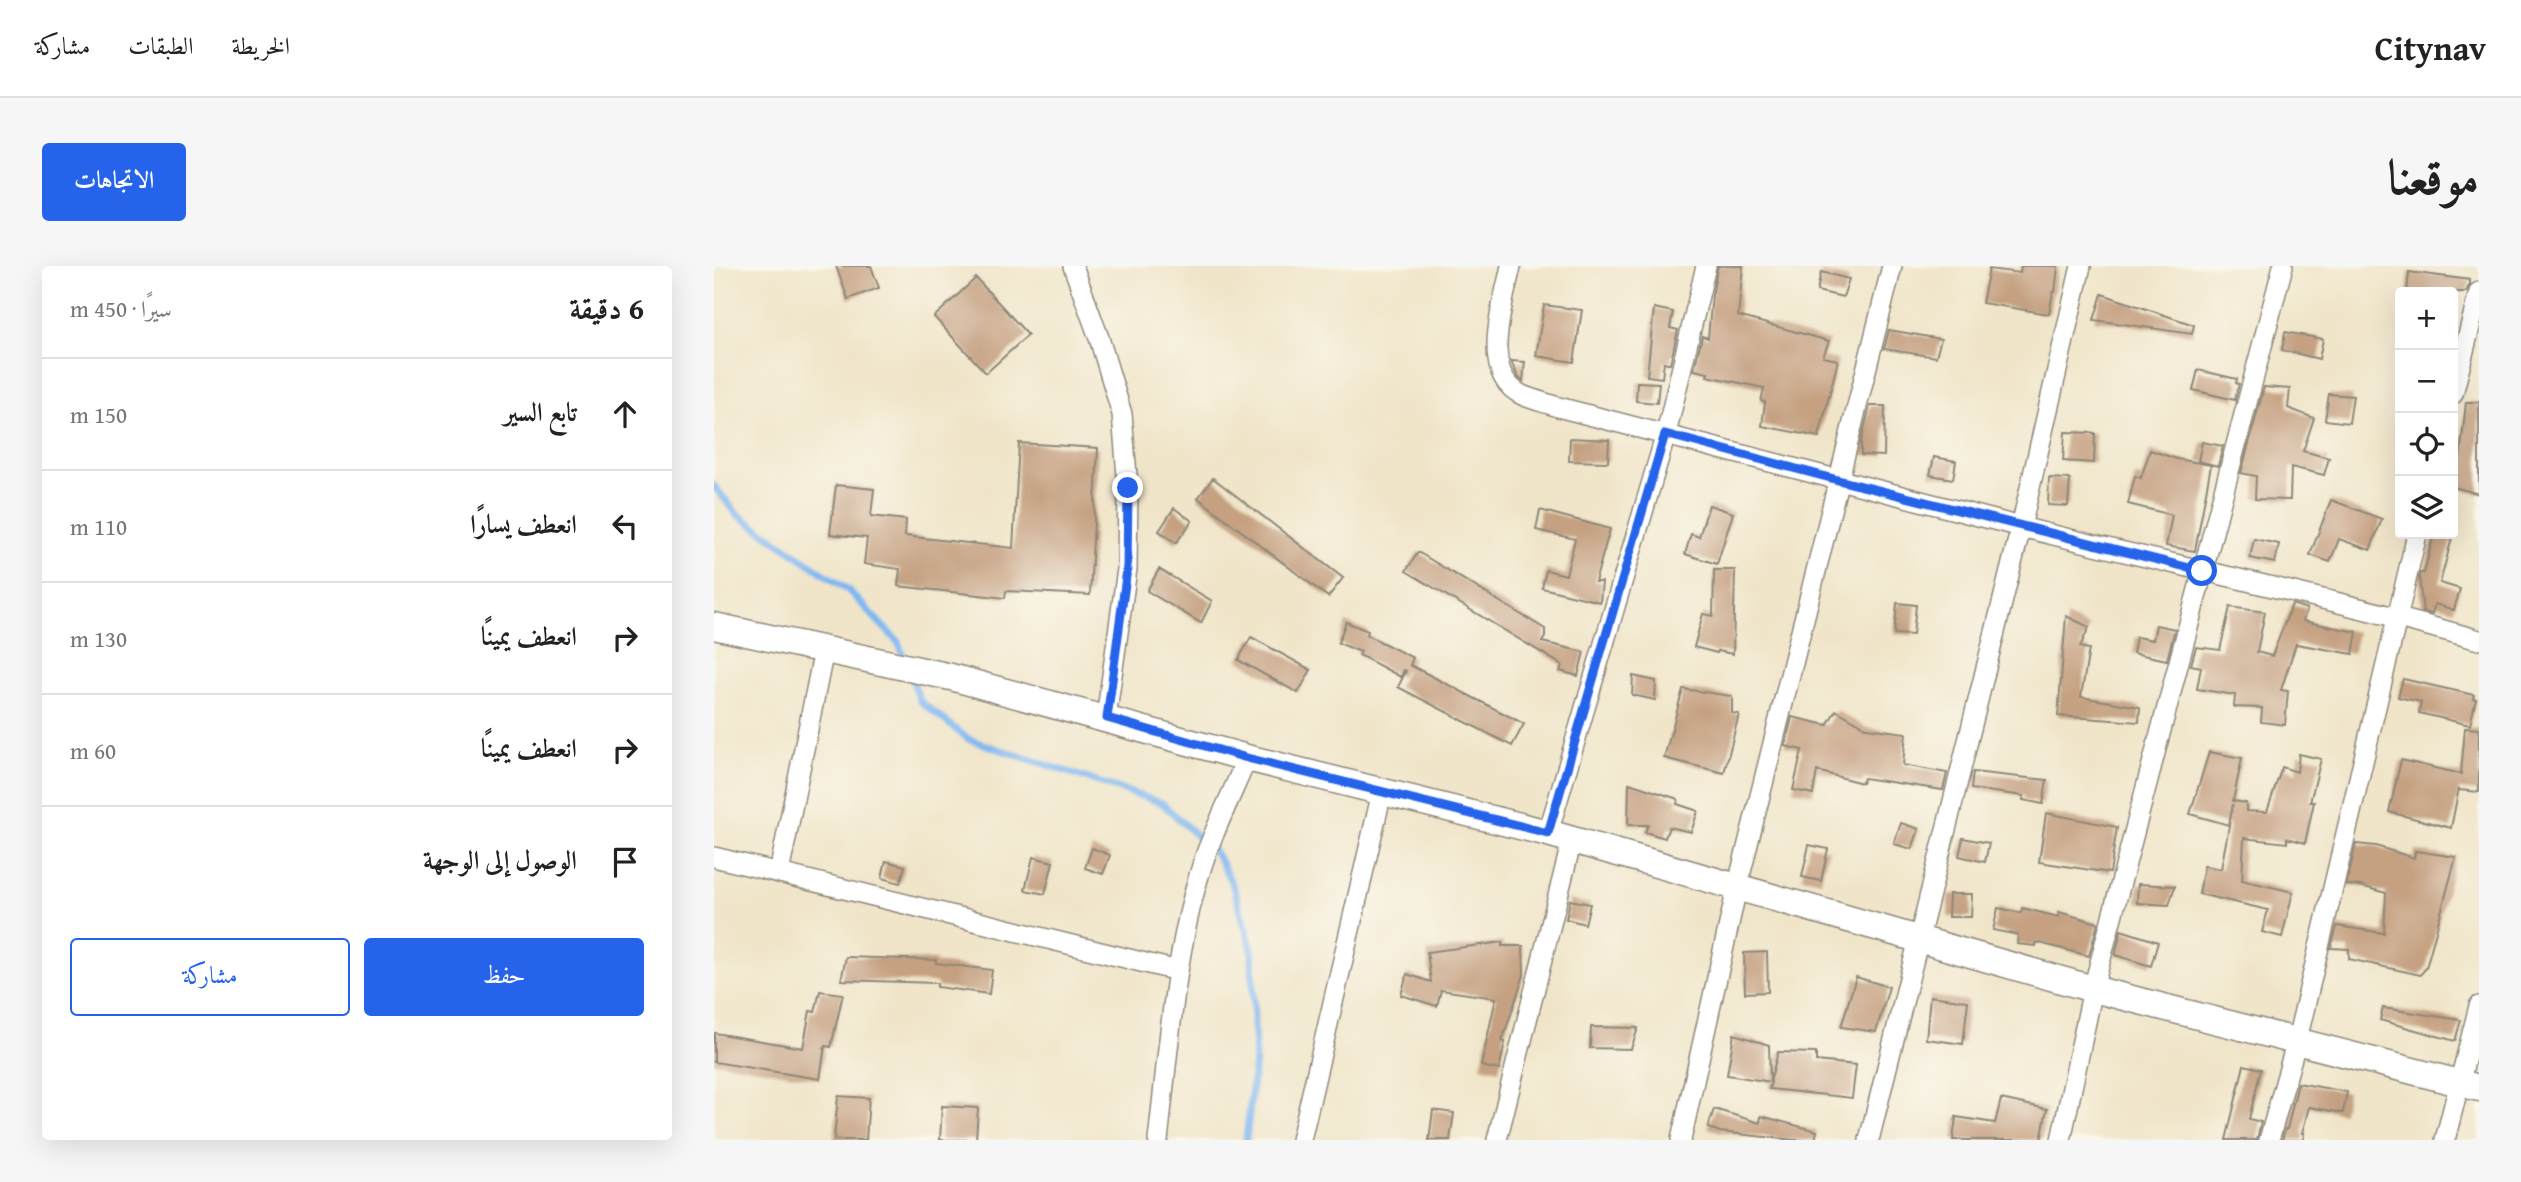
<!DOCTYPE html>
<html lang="ar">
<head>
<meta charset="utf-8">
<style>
  :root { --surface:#fff; --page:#f6f6f6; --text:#222; --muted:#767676; --line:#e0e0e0; --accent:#2563eb }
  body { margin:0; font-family:"Gentium Book Plus",Amiri,serif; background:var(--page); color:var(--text); direction:rtl }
  .controls { position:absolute; right:21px; top:21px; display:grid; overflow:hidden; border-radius:7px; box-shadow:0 7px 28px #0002 }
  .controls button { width:63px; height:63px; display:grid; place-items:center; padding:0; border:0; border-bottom:2px solid var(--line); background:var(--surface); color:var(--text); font:35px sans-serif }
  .stop { position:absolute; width:21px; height:21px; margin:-16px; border:5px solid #2563eb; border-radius:50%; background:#fff }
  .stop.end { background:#2563eb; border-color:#fff; box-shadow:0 2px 7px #0008 }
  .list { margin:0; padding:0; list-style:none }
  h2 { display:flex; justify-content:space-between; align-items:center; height:91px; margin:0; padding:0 28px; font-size:30px }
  h2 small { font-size:23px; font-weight:400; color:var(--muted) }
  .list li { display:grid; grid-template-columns:46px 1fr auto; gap:21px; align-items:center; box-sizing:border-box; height:112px; padding:0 28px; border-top:2px solid var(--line) }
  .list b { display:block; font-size:26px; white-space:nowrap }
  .list em { font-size:23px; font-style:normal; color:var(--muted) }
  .actions { display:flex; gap:14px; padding:21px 28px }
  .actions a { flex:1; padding:16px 0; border:2px solid var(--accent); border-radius:7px; text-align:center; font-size:24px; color:var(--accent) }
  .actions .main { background:var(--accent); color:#fff }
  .icon { flex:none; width:38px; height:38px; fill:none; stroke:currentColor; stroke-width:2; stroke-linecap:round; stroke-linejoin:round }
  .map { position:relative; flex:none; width:1765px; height:874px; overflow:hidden; direction:ltr; border-radius:7px }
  header { display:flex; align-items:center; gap:42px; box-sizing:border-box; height:98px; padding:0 35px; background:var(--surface); border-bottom:2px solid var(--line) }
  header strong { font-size:33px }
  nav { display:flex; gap:38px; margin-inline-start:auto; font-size:24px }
  .intro { display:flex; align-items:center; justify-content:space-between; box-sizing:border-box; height:168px; padding:0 42px }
  h1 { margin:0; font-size:49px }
  .button { padding:18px 32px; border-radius:7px; background:var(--accent); color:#fff; font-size:24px; font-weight:700 }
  main { display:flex; gap:42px; padding:0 42px }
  aside { flex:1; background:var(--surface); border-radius:7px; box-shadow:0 7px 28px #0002 }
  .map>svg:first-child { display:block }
</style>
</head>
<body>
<header>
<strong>Citynav</strong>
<nav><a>الخريطة</a><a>الطبقات</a><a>مشاركة</a></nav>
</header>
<div class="intro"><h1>موقعنا</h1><a class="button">الاتجاهات</a></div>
<main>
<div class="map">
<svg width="1765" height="874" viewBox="0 0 1765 874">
  <rect width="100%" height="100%" fill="#fbf7ec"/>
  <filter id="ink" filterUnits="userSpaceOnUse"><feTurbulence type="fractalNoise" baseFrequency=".0143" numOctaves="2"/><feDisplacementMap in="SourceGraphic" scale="14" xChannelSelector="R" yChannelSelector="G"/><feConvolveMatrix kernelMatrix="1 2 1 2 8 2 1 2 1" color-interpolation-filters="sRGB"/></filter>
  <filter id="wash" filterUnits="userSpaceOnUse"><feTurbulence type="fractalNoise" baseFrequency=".00686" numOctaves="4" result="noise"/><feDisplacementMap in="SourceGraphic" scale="28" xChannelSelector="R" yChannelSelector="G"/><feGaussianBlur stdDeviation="1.57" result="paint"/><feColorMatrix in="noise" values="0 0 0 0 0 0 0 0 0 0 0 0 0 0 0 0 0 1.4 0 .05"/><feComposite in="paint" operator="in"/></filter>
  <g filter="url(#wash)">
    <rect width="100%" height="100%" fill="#f0e5c9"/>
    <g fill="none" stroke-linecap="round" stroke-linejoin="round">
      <path stroke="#80b8f0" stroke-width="7" d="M0 220 23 248 134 324 184 376 192 395
        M197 410 206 435 254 473 448 537 503 589 519 620 538 683 541 795 532 874"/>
    </g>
    <g id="blocks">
      <path fill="#c5a081" d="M122 0H157L165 22 134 33Z
        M1004 0H1029L1024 50 1115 75 1109 91 1124 94 1105 171 1048 160 1051 136 1047 135 1050 122 993 110 994 107 980 104 988 70 994 72 998 29Z
        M1307 0H1344L1341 26H1339L1335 48 1268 37 1275 3 1306 7Z
        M1107 6 1135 13 1129 31 1103 25Z
        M1695 6 1756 14V18L1752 26H1693Z
        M262 12 314 69 272 107 220 51Z
        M1388 28 1480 59 1478 68 1380 54Z
        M830 39 868 44 860 96 822 90Z
        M940 42 959 46 956 62 964 64 956 98 950 96 948 112 933 110Z
        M1175 64 1227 73 1222 91 1170 83Z
        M1571 66 1609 73 1605 93 1568 84Z
        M797 95 811 96 809 115 804 111Z
        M1484 104 1523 113 1522 117 1525 118 1521 134 1479 124Z
        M923 116 945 117 943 137 922 135Z
        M1550 121 1576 123 1574 142 1600 152 1589 185 1615 192 1610 209 1577 201 1576 234 1541 233 1542 210 1527 207Z
        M1615 128 1639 130 1635 157 1611 154Z
        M1752 136H1765V228L1739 221V206L1743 191 1746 192Z
        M1156 140H1171L1170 190 1147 189V175Z
        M1351 166 1381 167 1380 197 1349 195Z
        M856 172 895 174 894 196 855 195Z
        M1488 176 1509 180 1504 200 1484 195Z
        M305 177 384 182 376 329 292 325 291 332 184 320 186 303 150 298 153 272 116 268 122 219 160 223 157 250 192 254 191 270 299 282Z
        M1436 184 1463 193 1497 199 1481 285 1452 280 1458 249 1414 238 1421 210 1427 212Z
        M1220 191 1242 195 1239 213 1216 209Z
        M499 212 629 312 614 331 484 232Z
        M1335 212 1356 213 1354 240 1334 239Z
        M1617 234 1668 253 1656 284 1625 273 1616 296 1596 289Z
        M995 239 1019 247 1003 298 971 288 977 268 985 271Z
        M460 242 478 255 462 277 445 265Z
        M826 244 896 263 881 316H888L886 336 828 322 832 304 852 309 861 273 822 264Z
        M1720 268H1739L1726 317 1746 323 1740 344 1721 338 1718 348 1709 346 1705 311 1706 307H1710Z
        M1540 273 1565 278 1561 297 1536 292Z
        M704 286 831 363V371L828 376 870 386 864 410 846 405 848 399 692 305Z
        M445 303 498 335 487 357 433 325Z
        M1000 304H1021L1019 388 1004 385 1003 387 980 381 989 348 999 350Z
        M1183 337 1202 339 1199 369 1180 368Z
        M1578 338 1593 343 1589 355 1643 366 1639 388 1582 378 1567 424 1574 425 1571 459 1547 456 1548 442 1520 441 1521 429 1483 423 1487 401 1477 399 1482 381 1506 384 1516 341 1551 346 1543 386 1558 390Z
        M1352 350 1375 361 1366 381 1375 383 1367 431 1426 441 1425 456 1344 450Z
        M632 356 654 365 653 369 699 392 696 399 810 458 798 480 684 421 692 405 690 404 687 411 645 389 647 386 624 377Z
        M1442 359 1461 363 1453 394 1419 387 1422 371 1439 374Z
        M537 371 597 404 584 427 524 394Z
        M919 410 942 415 941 434 918 429Z
        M1689 413 1760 429 1759 433H1762L1756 459 1705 447 1707 436 1684 431Z
        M969 423 1018 430V447L1025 448 1010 507 950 492Z
        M1122 444 1153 462 1192 467 1189 499 1233 507 1229 524 1150 512 1148 517 1103 505 1099 528 1079 524 1088 484 1071 480 1078 451 1113 459Z
        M1751 462 1765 463V526L1745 524V522L1737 562 1675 546 1687 494 1747 508Z
        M1495 486 1528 492 1519 535 1532 537V545L1553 546 1568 501 1583 506 1585 488 1607 493 1596 536H1600L1591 577 1573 572V577L1530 572 1528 614 1579 626 1568 671 1548 666 1554 644 1485 628 1490 600 1507 603 1519 538 1515 559 1476 548Z
        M1259 506 1333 514 1329 538 1309 534 1310 530 1257 523Z
        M915 517 964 533 963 538 984 545 977 566 955 561 951 572 931 566 934 559H914Z
        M1332 547 1403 561 1396 607 1325 596Z
        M1187 557 1205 563 1198 583 1180 578Z
        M1249 572 1275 577 1271 596 1245 590Z
        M1642 578 1662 580 1700 592 1701 585 1742 591 1712 702 1706 709 1635 693V683L1617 682 1623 660 1670 667 1672 627 1647 620 1632 619Z
        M1095 579 1114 583 1107 615 1088 611Z
        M378 582 396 589 389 608 371 602Z
        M319 591 339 596 331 628 311 624Z
        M172 595 191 600 186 617 168 612Z
        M1424 618 1461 620 1455 639 1423 637Z
        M1235 628H1258L1257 651H1234Z
        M856 634 876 638 871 658 852 653Z
        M1284 642 1307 647 1308 642 1345 651V646L1384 657 1375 690 1322 676V680L1303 678 1304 669 1279 664Z
        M1407 664 1444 676 1437 700 1401 689Z
        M789 676 788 680H809L810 709 788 775 791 776 785 804 767 800 782 732 727 724 723 740 687 729 693 708 717 716 713 686Z
        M1053 686 1054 726 1031 727 1030 687Z
        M132 691 222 694V697L278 704 275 728 223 721V717L127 714Z
        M1142 711 1175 721 1162 766 1127 761Z
        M106 725 129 728 117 781 111 780 106 813 0 796V767L89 782 96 745 101 746Z
        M1216 730 1254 735 1249 778 1212 773Z
        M1669 742 1747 754 1741 775 1666 754Z
        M877 761 924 762 917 783 876 782Z
        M1020 768 1055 779 1056 816 1064 786 1102 787V795L1142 799 1138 832 1055 823 1057 816 1013 809Z
        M1530 799 1547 803 1535 853 1547 856 1543 874H1512Z
        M1584 817 1633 826 1629 847 1595 841 1588 867H1590L1589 874H1568L1571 863H1573Z
        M124 830 155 832 152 874H120Z
        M1287 833 1333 843 1327 874H1239L1242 851 1281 857Z
        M228 840 264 842 262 874H226Z
        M1000 843 1046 857 1047 850 1103 865 1101 874H1079L1006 866 994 862Z
        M719 844 740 847 736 874H715Z"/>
    </g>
  </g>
  <g filter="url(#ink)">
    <use href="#blocks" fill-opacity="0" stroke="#8e887a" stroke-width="2"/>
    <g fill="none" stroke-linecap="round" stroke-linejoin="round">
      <g stroke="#8e887a" stroke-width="22">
        <path id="street" d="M359 0 385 72 408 148 414 222 413 303 392 452
          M797 0C790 36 764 108 808 129 819 134 833 137 844 141 999 180 1152 222 1307 261 1459 299 1614 331 1765 374
          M1739 128 1765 26
          M834 567 952 168 992 0
          M0 591 464 705
          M65 607 110 384
          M444 874C455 781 461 674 493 585 505 554 520 523 533 492
          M587 874 668 526
          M783 874 858 574
          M967 874 1023 622 1178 0
          M1155 874 1307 261 1367 0
          M1347 874 1379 723 1569 0
          M1555 874 1583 774 1703 268
          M1731 874 1765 740"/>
      </g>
      <g stroke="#8e887a" stroke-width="29">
        <path id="secondary" d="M0 360 237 411 533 492 834 567 1379 723 1765 822"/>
      </g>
      <use href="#street" stroke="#fff" stroke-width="19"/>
      <use href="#secondary" stroke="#fff" stroke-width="26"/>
    </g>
  </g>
  <g fill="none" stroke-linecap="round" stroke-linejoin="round" filter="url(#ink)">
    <path stroke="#2563eb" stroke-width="9" d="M414 222 413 303 393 452 533 492 834 567 951 168 1124 214 1488 305"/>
  </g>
</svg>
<div class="controls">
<button>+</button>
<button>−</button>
<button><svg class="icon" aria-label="locate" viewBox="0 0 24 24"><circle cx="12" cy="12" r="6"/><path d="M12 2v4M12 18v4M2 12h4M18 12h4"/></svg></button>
<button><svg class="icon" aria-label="layers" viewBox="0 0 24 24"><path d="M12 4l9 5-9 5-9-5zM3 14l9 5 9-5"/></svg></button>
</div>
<div class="stop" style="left:1488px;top:305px"></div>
<div class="stop end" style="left:414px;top:222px"></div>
</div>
<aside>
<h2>6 دقيقة<small>سيرًا · 450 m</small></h2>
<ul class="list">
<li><svg class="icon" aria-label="ahead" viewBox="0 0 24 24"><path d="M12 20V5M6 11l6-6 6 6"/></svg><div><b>تابع السير</b></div><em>150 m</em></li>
<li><svg class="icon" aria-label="left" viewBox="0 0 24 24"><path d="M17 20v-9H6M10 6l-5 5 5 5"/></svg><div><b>انعطف يسارًا</b></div><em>110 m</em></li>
<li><svg class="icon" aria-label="right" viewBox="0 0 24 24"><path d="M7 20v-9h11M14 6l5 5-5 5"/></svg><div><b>انعطف يمينًا</b></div><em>130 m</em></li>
<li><svg class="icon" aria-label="right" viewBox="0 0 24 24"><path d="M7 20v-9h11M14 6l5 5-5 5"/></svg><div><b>انعطف يمينًا</b></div><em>60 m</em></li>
<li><svg class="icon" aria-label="arrive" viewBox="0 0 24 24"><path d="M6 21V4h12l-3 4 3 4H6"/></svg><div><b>الوصول إلى الوجهة</b></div></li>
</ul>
<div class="actions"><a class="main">حفظ</a><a>مشاركة</a></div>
</aside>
</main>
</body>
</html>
